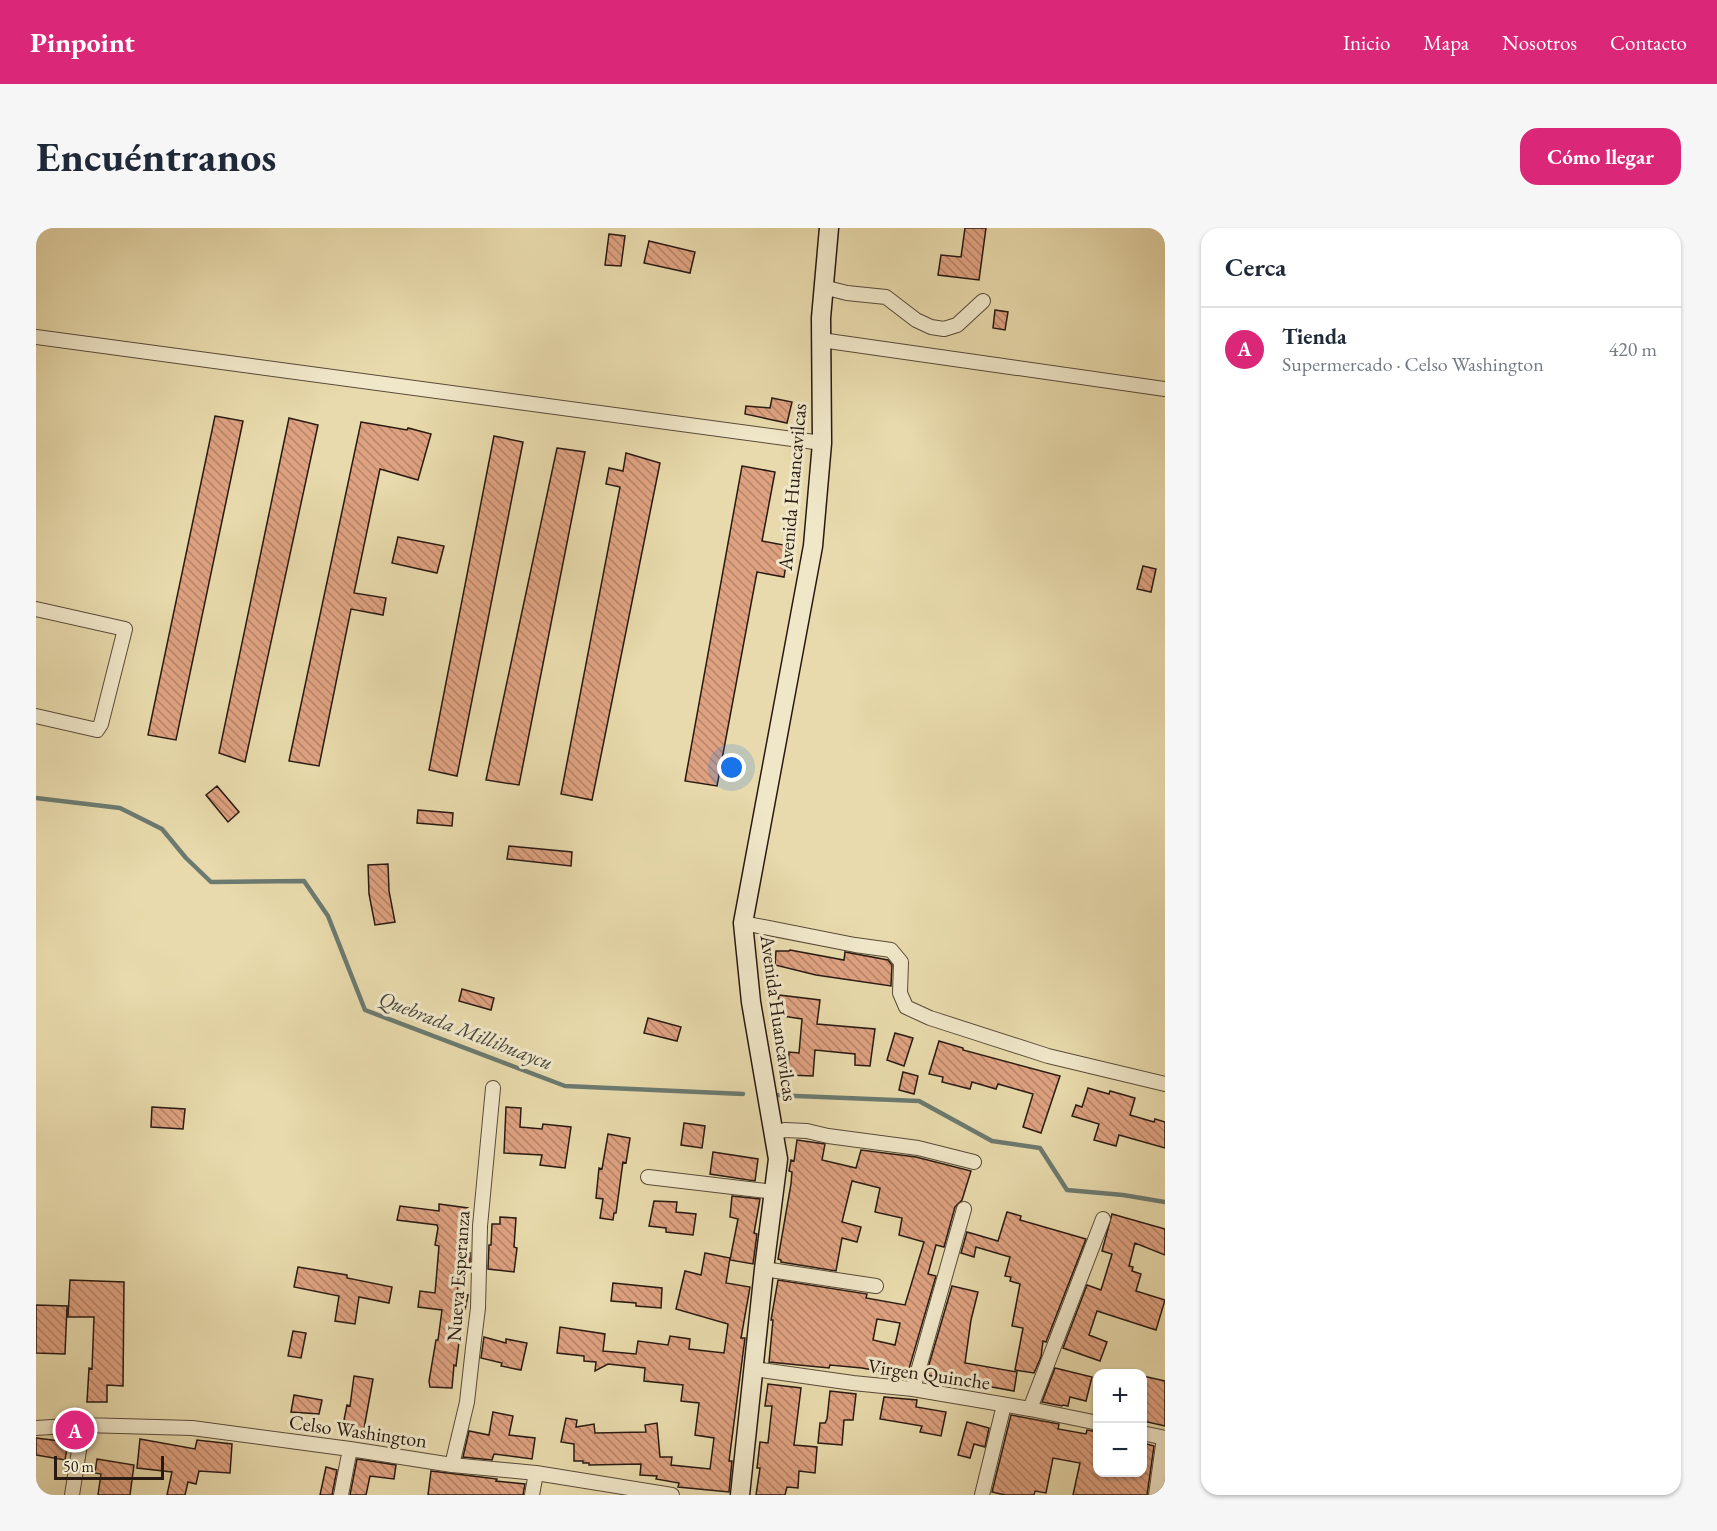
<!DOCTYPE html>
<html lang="es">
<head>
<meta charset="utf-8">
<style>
  :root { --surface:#fff; --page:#f6f6f7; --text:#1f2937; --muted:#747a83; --line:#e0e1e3; --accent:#db2777 }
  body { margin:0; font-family:"EB Garamond",serif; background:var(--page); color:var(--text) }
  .controls { position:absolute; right:18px; bottom:18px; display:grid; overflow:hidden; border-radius:12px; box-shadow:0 2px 4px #0004 }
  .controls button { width:54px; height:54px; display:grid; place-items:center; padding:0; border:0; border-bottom:2px solid var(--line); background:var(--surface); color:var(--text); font:30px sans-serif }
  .scale { position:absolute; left:18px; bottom:15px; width:110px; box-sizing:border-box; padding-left:6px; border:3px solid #281a12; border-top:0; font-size:16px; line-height:21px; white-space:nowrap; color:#281a12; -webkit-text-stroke:4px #f0e7c9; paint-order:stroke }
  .you { position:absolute; left:696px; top:540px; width:21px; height:21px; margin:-15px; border:4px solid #fff; border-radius:50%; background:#1a73e8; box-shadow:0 0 0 9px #1a73e833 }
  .badge { display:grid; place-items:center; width:39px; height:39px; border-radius:50%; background:var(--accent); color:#fff; font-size:20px; font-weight:700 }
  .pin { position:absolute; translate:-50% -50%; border:3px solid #fff; box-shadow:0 2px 6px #0006 }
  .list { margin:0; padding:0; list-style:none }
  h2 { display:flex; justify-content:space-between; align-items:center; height:78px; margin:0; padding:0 24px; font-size:26px }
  h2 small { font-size:20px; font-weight:400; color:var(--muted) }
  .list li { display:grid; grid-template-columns:39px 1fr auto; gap:18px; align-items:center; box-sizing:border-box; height:84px; padding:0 24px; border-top:2px solid var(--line) }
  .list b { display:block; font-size:22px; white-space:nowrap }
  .list p { margin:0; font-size:20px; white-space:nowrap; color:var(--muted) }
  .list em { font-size:20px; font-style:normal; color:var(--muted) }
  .map { position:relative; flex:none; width:1129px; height:1267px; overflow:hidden; border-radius:18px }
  header { display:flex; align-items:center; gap:36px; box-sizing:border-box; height:84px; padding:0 30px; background:var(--accent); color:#fff }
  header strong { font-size:28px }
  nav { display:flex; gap:33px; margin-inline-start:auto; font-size:21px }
  .intro { display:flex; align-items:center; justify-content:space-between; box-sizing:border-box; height:144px; padding:0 36px }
  h1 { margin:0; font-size:42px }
  .button { padding:15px 27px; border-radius:18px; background:var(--accent); color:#fff; font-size:21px; font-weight:700 }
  main { display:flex; gap:36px; padding:0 36px }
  aside { flex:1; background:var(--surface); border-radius:18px; box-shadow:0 2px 4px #0004 }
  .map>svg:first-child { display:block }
</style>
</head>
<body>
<header>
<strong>Pinpoint</strong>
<nav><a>Inicio</a><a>Mapa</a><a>Nosotros</a><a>Contacto</a></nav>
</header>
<div class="intro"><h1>Encuéntranos</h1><a class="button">Cómo llegar</a></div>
<main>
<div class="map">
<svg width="1129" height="1267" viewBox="0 0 1129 1267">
  <defs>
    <pattern id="building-back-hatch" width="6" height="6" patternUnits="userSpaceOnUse" patternTransform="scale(1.5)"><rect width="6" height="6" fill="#dfa281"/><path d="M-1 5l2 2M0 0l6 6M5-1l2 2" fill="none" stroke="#b58368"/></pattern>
  </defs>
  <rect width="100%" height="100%" fill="#e8daac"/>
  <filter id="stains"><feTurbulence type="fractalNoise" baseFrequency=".00333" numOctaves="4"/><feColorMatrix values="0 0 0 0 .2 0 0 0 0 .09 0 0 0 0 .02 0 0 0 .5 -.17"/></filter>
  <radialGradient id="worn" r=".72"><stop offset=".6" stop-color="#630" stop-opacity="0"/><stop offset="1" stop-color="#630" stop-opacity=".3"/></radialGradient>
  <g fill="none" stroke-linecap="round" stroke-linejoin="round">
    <path stroke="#6b7a70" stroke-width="4.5" d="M0 570 84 580 126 601 150 630 175 654 268 653 292 688 329 782 529 858 707 866
      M736 867 883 873 956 913 1004 920 1031 962 1087 967 1129 974"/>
  </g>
  <path fill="url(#building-back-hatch)" stroke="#281a12" stroke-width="1.5" fill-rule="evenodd" d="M929 0H950L943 52 902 47 905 27 925 29Z
    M573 6 589 8 585 38 569 37Z
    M613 13 659 24 654 45 608 35Z
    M959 82 972 84 969 102 957 100Z
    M736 170 756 174 751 195 709 186 710 178 734 180Z
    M179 188 207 193 140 512 112 507Z
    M253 190 282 197 209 534 183 525Z
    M325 194 371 202 372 200 395 206 382 252 344 241 318 365 350 370 347 387 315 381 283 538 253 533Z
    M458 208 487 214 421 548 393 542Z
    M521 220 549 224 483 557 450 552Z
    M590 225 624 235 556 572 525 566 584 259 570 256 573 240 587 243Z
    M706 238 739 244 726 313 753 318 748 349 721 344 681 558 649 553Z
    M362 309 408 318 401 345 356 335Z
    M1107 338 1120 341 1115 364 1101 361Z
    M181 558 203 584 192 594 170 567Z
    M382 582 417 585 416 598 381 595Z
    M473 618 536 624 535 638 471 631Z
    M352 636 353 663 359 694 339 697 333 666 332 637Z
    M754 722 808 732 809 724 852 732 856 737 855 758 780 747 739 737 740 723H753Z
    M426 761 458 770 455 782 423 773Z
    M743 767 784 772 781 796 839 801 834 838 819 837V826L779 822 777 848 752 847 753 824 763 825 766 791 740 787Z
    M612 790 645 799 641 813 608 805Z
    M859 805 877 810 868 838 851 832Z
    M903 813 927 820V822L1024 848 1005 905 987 899 997 866 962 856 960 861 936 854 934 861 906 854 907 849 893 846Z
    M867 844 882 848 878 866 863 862Z
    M1052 860 1073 866 1074 863 1099 870 1094 887 1118 894 1119 891 1129 894V920L1083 907 1080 918 1058 912 1063 896 1036 888 1040 877 1046 879Z
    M116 879 149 881 147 901 115 899Z
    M470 879 485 880 484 899 506 901 507 896 535 899 529 940 504 937 506 927 468 925Z
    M648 895 669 898 666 920 645 917Z
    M572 906 594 910 590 935 587 934 580 985H578L577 992 564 990 567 971 560 970 563 940 566 941Z
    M761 912 789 916 786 932 820 940 825 922 880 929 935 943 926 972 919 979 908 1019 900 1017 892 1046 900 1048 870 1151 852 1149 848 1147 849 1144 826 1140 794 1137 793 1140 733 1134 737 1092H735L742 1052 831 1066 830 1070 869 1077 888 1014 863 1007 866 990 839 984 844 960 816 953 806 994 825 999 821 1014 806 1010 800 1043 745 1034V1032L742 1031 755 956 756 944 753 943 755 932 758 933ZM841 1091 864 1095 859 1117 837 1112Z
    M677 924 722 931 719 953 674 946Z
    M696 968 724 971 718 1005 721 1006 717 1036 694 1032 702 991 694 989Z
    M618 973 641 974 640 984 660 986 657 1007 630 1004V1000L613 998Z
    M403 976 432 980 427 1024 434 1025V1039L425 1037 421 1066 432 1067 429 1082H427L420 1138 418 1137 416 1160 394 1159 393 1153 400 1112H402L406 1082 382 1079 384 1063 399 1065 403 1018 399 1017 402 1000 401 997 361 992 364 978 403 983Z
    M971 984 985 988 984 992 1050 1011 1010 1114 1007 1113 1005 1129 998 1145 979 1142 987 1100 976 1098 984 1056 974 1053 975 1049 969 1048 974 1029 940 1019 938 1029 925 1025 931 1004 962 1013Z
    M1076 986 1129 1001V1027L1099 1015 1093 1038 1097 1039 1096 1043 1105 1046 1100 1063 1129 1072 1120 1102 1061 1083 1053 1107 1071 1114 1064 1133 1027 1120 1051 1057 1065 1062 1076 1026 1066 1023Z
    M464 989 480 990 478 1019 481 1020 478 1044 452 1041 453 1017H455L456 996H464Z
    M669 1025 694 1030 690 1055 714 1059 705 1110H709L693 1233H696L693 1264 642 1259 643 1255 620 1251 621 1248 604 1247 605 1236 553 1237V1235H547V1233H538V1216L525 1214 530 1190 541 1192 540 1199 558 1196 559 1205 610 1204 609 1197 621 1195 624 1229H636L635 1237 674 1241 678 1210 659 1207 663 1175 645 1173 647 1157 608 1153 609 1140 572 1136 559 1143 560 1134 548 1133V1128L521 1125 524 1099 569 1106 567 1123 600 1126 602 1113 632 1117 634 1108 654 1111 653 1121 688 1125 692 1096 640 1081 649 1043 665 1047Z
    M262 1039 311 1047V1050L356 1059 353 1075 323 1069 319 1096 299 1093 303 1068 258 1059Z
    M34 1052 88 1054 87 1158 71 1157V1174H51L53 1140 56 1141 58 1089H32Z
    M577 1055 626 1060 625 1080 600 1078V1075L575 1073Z
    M916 1058 942 1064 935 1092 929 1135 981 1144 978 1163 890 1147Z
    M0 1077 31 1078 29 1126 0 1125Z
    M257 1103 270 1105 265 1130 252 1128Z
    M448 1109 470 1115V1111L491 1115 485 1142 465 1138 466 1135 445 1130Z
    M1019 1140 1056 1149 1050 1173 1034 1169 1032 1178 1027 1177 1026 1178 1006 1174Z
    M318 1148 337 1151 327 1206 306 1202 311 1177 314 1178Z
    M1107 1148 1129 1153V1198L1107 1193Z
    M732 1156 765 1160 758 1217 781 1219 779 1245 763 1243 762 1260 751 1259 749 1267H720L724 1240H721L724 1214 732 1215 736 1178H729Z
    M794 1163 820 1166 817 1192H808L806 1217 782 1215 784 1195H789L791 1191Z
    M258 1167 286 1172 283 1186 255 1184Z
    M848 1169 881 1172 880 1179 910 1184 905 1208 884 1204 886 1198 844 1191Z
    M457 1184 477 1188 473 1207 499 1210 496 1231 458 1226 456 1232 427 1229 433 1203 453 1207Z
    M975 1187 1023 1196 1022 1201 1050 1206 1051 1202 1062 1204V1245H1107V1215L1118 1218 1111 1267H1037L1044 1235 1017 1230 1010 1265 999 1263 998 1267H969L956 1264Z
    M931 1194 953 1200 949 1219 938 1216 934 1230 922 1227Z
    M0 1210 32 1214 29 1232 0 1227Z
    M104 1211 159 1221 161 1212 196 1216 194 1245 163 1243 160 1256 152 1254 149 1267H131L136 1244 101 1240Z
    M61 1231 98 1237 94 1267H62L65 1246 59 1245Z
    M321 1231 360 1237 358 1251 334 1248 330 1267H314Z
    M290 1239 301 1242 296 1267H284Z
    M395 1243 453 1250 461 1251 460 1253 489 1256 487 1267H392Z"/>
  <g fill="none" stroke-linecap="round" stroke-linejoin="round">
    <g stroke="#584a38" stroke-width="16">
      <path id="street" d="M787 59 811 65 850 69 880 92 895 99 908 101 921 97 947 73
        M0 109 786 215
        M785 112 1129 161
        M0 381 89 401 65 496 61 502 0 488
        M707 695 819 717 855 722 865 734 864 765 870 779 894 790 1012 828 1129 856
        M738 905 749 902 771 903 792 908 882 920 938 934
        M612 949 738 964
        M728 1041 840 1058
        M718 1141 817 1155 877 1161 994 1181 1062 1195
        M877 1161 928 981
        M994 1181 1067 991
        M0 1200 47 1197 156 1200 314 1221 416 1237 500 1245 636 1267
        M1106 1205 1129 1210
        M416 1237 431 1174 437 1120 442 1080 444 998 457 860
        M36 1267 47 1197
        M305 1267 314 1221
        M496 1267 500 1245
        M946 1267 968 1177
        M1120 1267 1128 1210"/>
    </g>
    <g stroke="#281a12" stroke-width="21">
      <path id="secondary" d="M704 1267 728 1041 742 931 715 774 707 695 777 318 786 215 785 90 793 0"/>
    </g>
    <use href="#street" stroke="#f0e7c9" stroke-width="14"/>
    <use href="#secondary" stroke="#f0e7c9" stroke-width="18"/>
  </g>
  <g text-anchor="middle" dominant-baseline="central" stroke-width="6" stroke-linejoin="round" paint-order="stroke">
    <g font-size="20" fill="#281a12" stroke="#f0e7c9">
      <text transform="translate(756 259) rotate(-85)">Avenida Huancavilcas</text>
      <text transform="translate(743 790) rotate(82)">Avenida Huancavilcas</text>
      <text transform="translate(422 1048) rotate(-86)">Nueva Esperanza</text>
      <text transform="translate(893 1146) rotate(8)">Virgen Quinche</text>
      <text transform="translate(322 1203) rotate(8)">Celso Washington</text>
    </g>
    <g font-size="21" font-style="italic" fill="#4a4a41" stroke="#f0e7c9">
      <text transform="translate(430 802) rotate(21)">Quebrada Millihuaycu</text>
    </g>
  </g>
  <rect width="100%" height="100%" filter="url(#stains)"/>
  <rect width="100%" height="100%" fill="url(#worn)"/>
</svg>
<div class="controls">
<button>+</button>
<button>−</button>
</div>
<div class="scale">50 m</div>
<div class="you"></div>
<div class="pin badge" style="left:39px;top:1202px">A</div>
</div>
<aside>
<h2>Cerca<small></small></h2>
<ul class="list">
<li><span class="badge">A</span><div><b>Tienda</b><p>Supermercado · Celso Washington</p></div><em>420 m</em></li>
</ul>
</aside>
</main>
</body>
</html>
